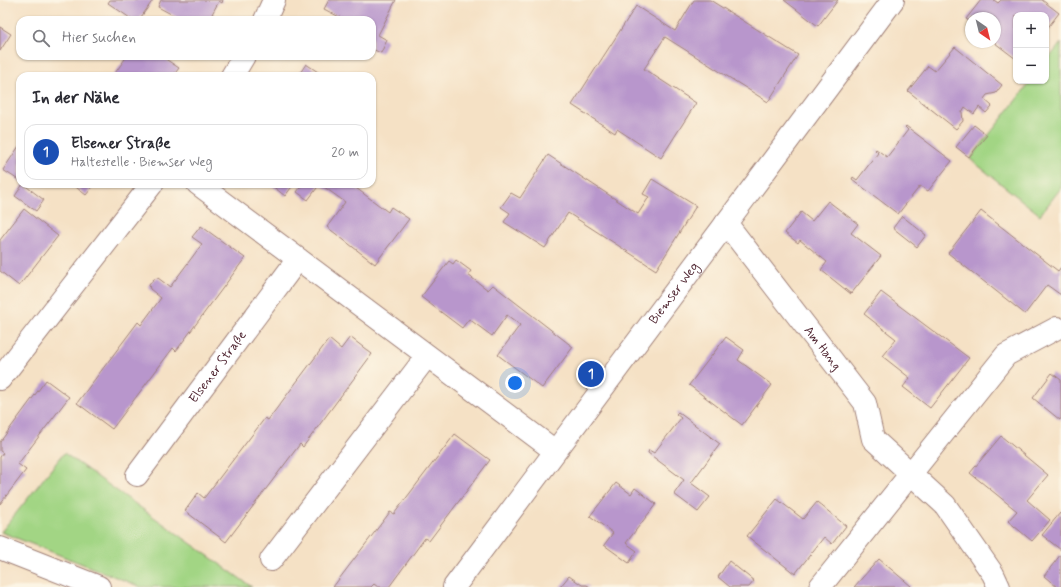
<!DOCTYPE html>
<html lang="de">
<head>
<meta charset="utf-8">
<style>
  :root { --surface:#fff; --page:#f7f7f7; --text:#2b2b33; --muted:#7c7c81; --line:#e1e1e2; --accent:#b5179e }
  body { margin:0; font-family:Mynerve,sans-serif; background:var(--page); color:var(--text) }
  .controls { position:absolute; right:12px; top:12px; display:grid; overflow:hidden; border-radius:8px; box-shadow:0 1px 3px #0004 }
  .controls button { width:36px; height:36px; display:grid; place-items:center; padding:0; border:0; border-bottom:1px solid var(--line); background:var(--surface); color:var(--text); font:20px sans-serif }
  .compass { position:absolute; left:965px; top:12px; width:36px; height:36px; border-radius:50%; background:var(--surface); box-shadow:0 1px 3px #0004; rotate:145deg }
  .you { position:absolute; left:515px; top:383px; width:14px; height:14px; margin:-10px; border:3px solid #fff; border-radius:50%; background:#1a73e8; box-shadow:0 0 0 6px #1a73e833 }
  .badge { display:grid; place-items:center; width:26px; height:26px; border-radius:50%; background:var(--accent); color:#fff; font-size:13px; font-weight:700 }
  .pin { position:absolute; translate:-50% -50%; border:2px solid #fff; box-shadow:0 1px 4px #0006 }
  .list { margin:0; padding:0; list-style:none }
  h2 { display:flex; justify-content:space-between; align-items:center; height:52px; margin:0; padding:0 16px; font-size:17px }
  h2 small { font-size:13px; font-weight:400; color:var(--muted) }
  .list li { display:grid; grid-template-columns:26px 1fr auto; gap:12px; align-items:center; box-sizing:border-box; height:56px; margin:0 8px 8px; padding:0 8px; border:1px solid var(--line); border-radius:12px }
  .list b { display:block; font-size:15px; white-space:nowrap }
  .list p { margin:0; font-size:13px; white-space:nowrap; color:var(--muted) }
  .list em { font-size:13px; font-style:normal; color:var(--muted) }
  .icon { flex:none; width:22px; height:22px; fill:none; stroke:currentColor; stroke-width:2; stroke-linecap:round; stroke-linejoin:round }
  .map { position:relative; flex:none; width:1061px; height:587px; overflow:hidden }
  .search { position:absolute; background:var(--surface); box-shadow:0 1px 3px #0004; left:16px; top:16px; width:360px; height:44px; display:flex; align-items:center; gap:10px; box-sizing:border-box; padding:0 14px; border-radius:12px; color:var(--muted); font-size:15px }
  .panel { position:absolute; background:var(--surface); box-shadow:0 1px 3px #0004; left:16px; top:72px; width:360px; height:116px; border-radius:12px }
  .map>svg:first-child { display:block }
</style>
</head>
<body>
<div class="map">
<svg width="1061" height="587" viewBox="0 0 1061 587">
  <rect width="100%" height="100%" fill="#fcf5e5"/>
  <filter id="ink" filterUnits="userSpaceOnUse"><feTurbulence type="fractalNoise" baseFrequency=".025" numOctaves="2"/><feDisplacementMap in="SourceGraphic" scale="8" xChannelSelector="R" yChannelSelector="G"/><feConvolveMatrix kernelMatrix="1 2 1 2 8 2 1 2 1" color-interpolation-filters="sRGB"/></filter>
  <filter id="wash" filterUnits="userSpaceOnUse"><feTurbulence type="fractalNoise" baseFrequency=".012" numOctaves="4" result="noise"/><feDisplacementMap in="SourceGraphic" scale="16" xChannelSelector="R" yChannelSelector="G"/><feGaussianBlur stdDeviation="0.9" result="paint"/><feColorMatrix in="noise" values="0 0 0 0 0 0 0 0 0 0 0 0 0 0 0 0 0 1.4 0 .05"/><feComposite in="paint" operator="in"/></filter>
  <g filter="url(#wash)">
    <rect width="100%" height="100%" fill="#f5e1c5"/>
    <path fill="#a2d584" stroke="#767a58" d="M1061 43V188L1040 215 970 159 1031 81H1046V62Z
      M64 453 252 587H141L1 532Z"/>
    <g id="blocks">
      <path fill="#b896cc" d="M110 0H153L139 20H133L108 3Z
        M161 0H223L222 3 219 1 212 14 214 15 212 20H182L158 7Z
        M329 0H396L378 35 387 40 381 53 372 49V20H345L324 9Z
        M694 0H710L798 55 768 102 665 37 644 69 696 103 661 158 617 129 615 133 572 105 636 6 675 31Z
        M784 0H838L818 26Z
        M981 0H994L998 3 1001 0H1042L1059 13 1046 30V15H1016V59L995 43V18H971V22L966 19Z
        M0 27 11 34 0 51Z
        M955 47 1002 85 996 93 987 95 984 99 992 106 986 113 979 107 974 114 965 107 962 112 963 121 956 129 908 91 928 66 935 71Z
        M127 56H161L179 68 173 76H113Z
        M306 64 324 76H298Z
        M974 125 987 135 969 157 956 147Z
        M906 126 952 161 928 191 920 186 898 214 852 179 853 177 857 180 878 153 875 150 876 149 887 157 908 130 905 127Z
        M19 146 20 147V181L3 170Z
        M548 155 638 214 649 197 643 194 652 179 696 206 656 270 568 213 545 248 504 222 510 213 501 207 511 193 520 198Z
        M23 184 44 200 36 211 15 196Z
        M72 184H95L86 195Z
        M270 184H294L285 196Z
        M303 184H320L308 200 297 192Z
        M320 184H358L356 188 388 212 391 207 409 219 375 264 327 227 345 202Z
        M828 201 858 224 851 233 881 256 851 294 821 270 827 262 800 240 798 243 785 233 801 212 812 221Z
        M24 209 58 236 19 286 0 271V240Z
        M981 211 1058 271 1061 267V295L1047 285 1025 314 948 253Z
        M902 216 926 235 917 247 893 228Z
        M201 226 245 258 176 351 173 348 112 429 77 403 138 322 141 325 161 298 150 289 149 285 154 279 158 278 170 287 202 244 192 237Z
        M456 260 471 271 468 275 488 290 493 285 573 347 542 388 498 355 520 325 507 315 492 336 469 319 462 328 421 297 449 261 453 264Z
        M881 292 969 358 930 408 903 387 910 378 882 356 896 339 864 314Z
        M350 337 372 354 303 447 300 444 226 542 185 511 198 493 204 498 265 418 268 420 329 339 341 349Z
        M726 337 744 350 738 360 772 385 742 425 689 385Z
        M1052 373 1061 380V418L1060 420 1033 398Z
        M46 380 69 397 18 464 26 470 0 504V457L3 453 0 451V442Z
        M678 412 720 444 691 483 710 497 698 512 674 494 684 480 648 453 649 450 654 453 681 418 676 414Z
        M455 434 490 460 429 541 425 538 389 587H378L374 584 371 587H333L390 512 394 514Z
        M1001 436 1048 475 1027 500 1050 520 1032 541 1008 521 1017 511 970 473Z
        M616 483 631 494 635 488 656 504 626 543 637 551 629 563 604 545 613 533 590 516Z
        M777 499 803 519 817 502 846 526 832 544 824 537 795 574 747 536Z
        M1060 513 1061 514V550L1042 535Z
        M1061 554V587H1057L1044 576Z
        M879 559 911 586V587H854Z
        M729 561 754 581 749 587H730L718 577Z
        M569 576 582 585H587L590 587H560Z"/>
    </g>
  </g>
  <g filter="url(#ink)">
    <use href="#blocks" fill-opacity="0" stroke="#a08078" stroke-width="1"/>
    <g fill="none" stroke-linecap="round" stroke-linejoin="round">
      <g stroke="#a08078" stroke-width="24">
        <g id="minor">
          <path d="M265 20 274 0"/>
          <path d="M232 76 244 56"/>
          <path d="M198 184 555 451"/>
          <path id="s1" d="M726 223 865 403 873 439 945 505 993 574 999 587"/>
          <path d="M0 379 152 184"/>
          <path id="s2" d="M137 475 298 259"/>
          <path d="M0 548 99 587"/>
          <path d="M271 560 427 356"/>
          <path id="s3" d="M454 587 893 0"/>
          <path d="M820 587 1006 355 1057 328"/>
        </g>
      </g>
      <use href="#minor" stroke="#fff" stroke-width="22"/>
    </g>
  </g>
  <g text-anchor="middle" dominant-baseline="central" stroke-width="3" stroke-linejoin="round" paint-order="stroke">
    <g font-size="13" fill="#4a1f2b" stroke="#fcf5e5">
      <text stroke="none"><textPath href="#s3" startOffset="367">Biemser Weg</textPath></text>
      <text stroke="none"><textPath href="#s1" startOffset="158">Am Hang</textPath></text>
      <text stroke="none"><textPath href="#s2" startOffset="135">Elsener Straße</textPath></text>
    </g>
  </g>
</svg>
<div class="controls">
<button>+</button>
<button>−</button>
</div>
<svg class="compass" viewBox="-18 -18 36 36"><path d="M0-13l5 13h-10z" fill="#e53935"/><path d="M0 13l5-13h-10z" fill="#7c7c81"/></svg>
<div class="you"></div>
<div class="pin badge" style="left:591px;top:374px;background:#1a4fb4">1</div>
<div class="search"><svg class="icon" aria-label="search" viewBox="0 0 24 24"><circle cx="10" cy="10" r="6"/><path d="M15 15l6 6"/></svg>Hier suchen</div>
<section class="panel">
<h2>In der Nähe<small></small></h2>
<ul class="list">
<li><span class="badge" style="background:#1a4fb4">1</span><div><b>Elsener Straße</b><p>Haltestelle · Biemser Weg</p></div><em>20 m</em></li>
</ul>
</section>
</div>
</body>
</html>
